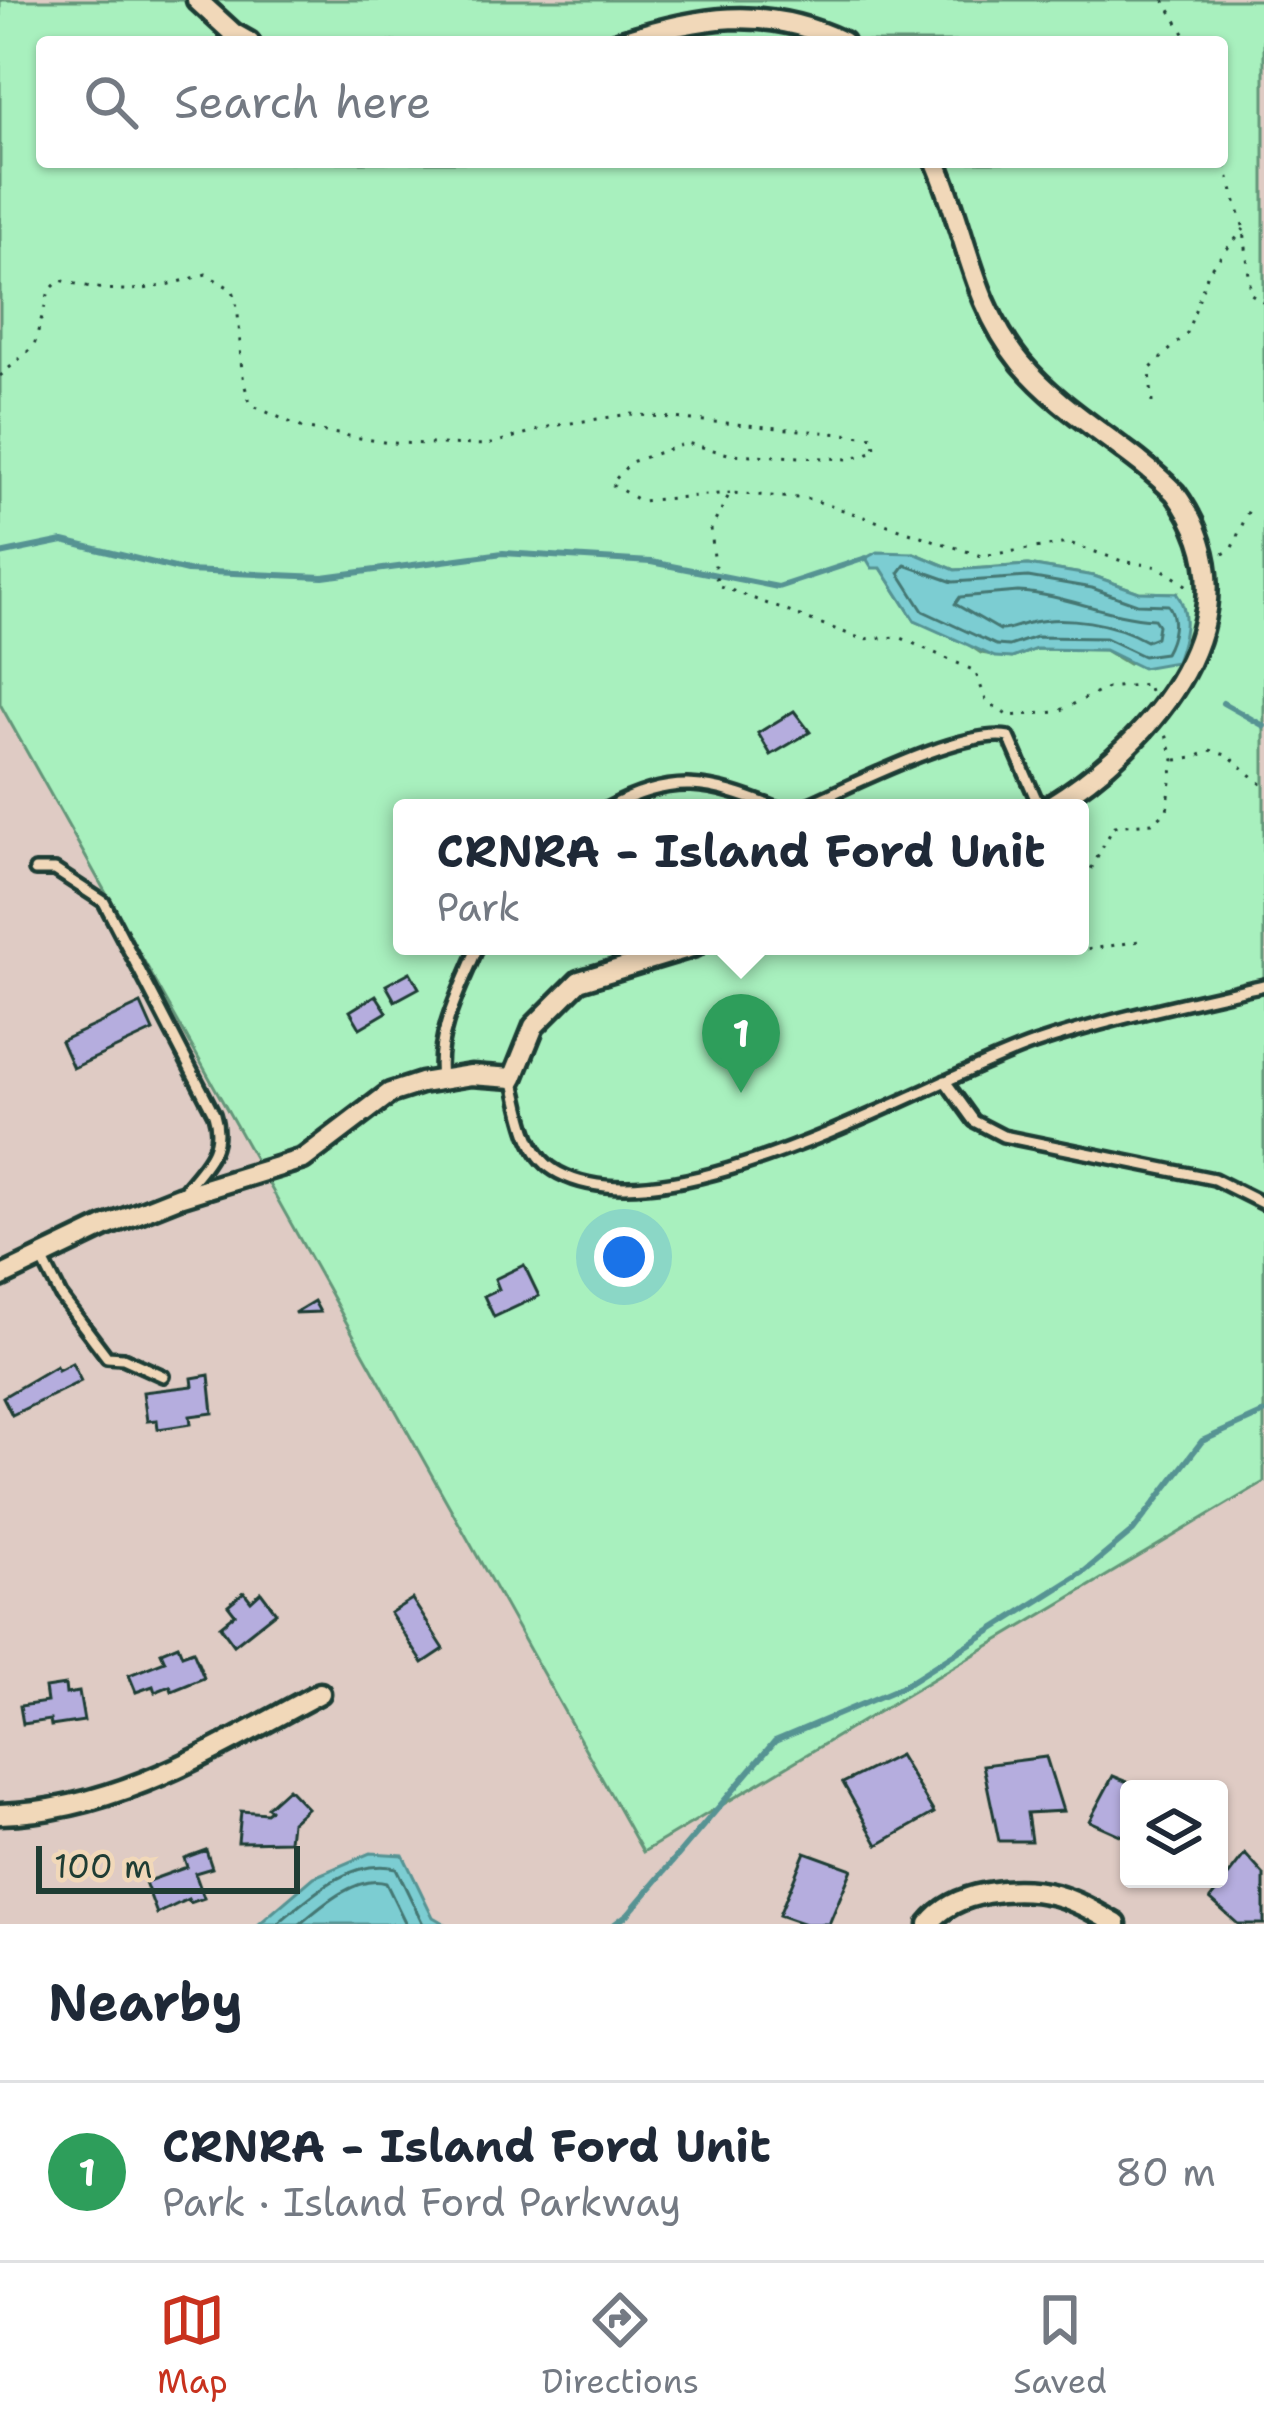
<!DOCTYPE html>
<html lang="en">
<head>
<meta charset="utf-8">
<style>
  :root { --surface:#fff; --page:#f2f2f3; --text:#1f2937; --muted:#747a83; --line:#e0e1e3; --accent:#c8321e }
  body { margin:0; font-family:"Shantell Sans",sans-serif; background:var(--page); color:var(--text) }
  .controls { position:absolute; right:36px; bottom:36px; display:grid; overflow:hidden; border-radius:12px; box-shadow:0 3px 9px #0004 }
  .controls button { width:108px; height:108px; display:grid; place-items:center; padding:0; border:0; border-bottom:3px solid var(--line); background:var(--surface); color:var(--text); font:60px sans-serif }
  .scale { position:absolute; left:36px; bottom:30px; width:264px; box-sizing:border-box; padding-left:12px; border:6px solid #1f3d34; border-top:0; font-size:33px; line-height:42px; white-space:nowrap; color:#1f3d34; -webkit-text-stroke:9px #f1d8b9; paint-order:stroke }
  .you { position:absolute; left:624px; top:1257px; width:42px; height:42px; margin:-30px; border:9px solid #fff; border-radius:50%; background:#1a73e8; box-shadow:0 0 0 18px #1a73e833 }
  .badge { display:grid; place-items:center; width:78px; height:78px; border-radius:50%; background:var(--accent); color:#fff; font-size:39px; font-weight:700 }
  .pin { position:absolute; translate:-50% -99px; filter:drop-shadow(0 3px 6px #0008) }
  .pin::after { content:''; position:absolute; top:63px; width:42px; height:36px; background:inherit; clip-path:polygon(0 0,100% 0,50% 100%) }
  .popup { position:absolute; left:393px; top:799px; width:696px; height:156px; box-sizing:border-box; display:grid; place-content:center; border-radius:12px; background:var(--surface); filter:drop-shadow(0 3px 9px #0005); font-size:39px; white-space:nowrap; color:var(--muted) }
  .popup b { font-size:45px; color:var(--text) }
  .popup::after { content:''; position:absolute; left:50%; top:100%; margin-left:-24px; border:24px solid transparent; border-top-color:var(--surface) }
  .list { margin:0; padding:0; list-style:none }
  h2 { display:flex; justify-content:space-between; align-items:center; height:156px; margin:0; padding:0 48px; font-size:51px }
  h2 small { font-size:39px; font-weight:400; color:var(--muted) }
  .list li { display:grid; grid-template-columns:78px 1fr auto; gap:36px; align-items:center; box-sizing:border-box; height:180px; padding:0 48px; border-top:3px solid var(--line) }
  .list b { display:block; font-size:45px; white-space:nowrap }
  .list p { margin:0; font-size:39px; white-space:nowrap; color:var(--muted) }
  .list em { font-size:39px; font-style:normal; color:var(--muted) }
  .icon { flex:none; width:66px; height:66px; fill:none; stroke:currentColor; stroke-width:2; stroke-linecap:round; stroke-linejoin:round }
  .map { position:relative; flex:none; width:1264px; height:1924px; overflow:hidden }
  .search { position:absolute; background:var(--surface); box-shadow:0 3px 9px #0004; left:36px; right:36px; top:36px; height:132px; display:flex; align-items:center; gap:30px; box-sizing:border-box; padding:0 42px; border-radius:12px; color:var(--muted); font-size:45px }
  .sheet { height:336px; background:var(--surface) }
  nav { display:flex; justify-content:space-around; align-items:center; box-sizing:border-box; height:168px; border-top:3px solid var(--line); background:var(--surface); font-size:33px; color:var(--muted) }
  nav a { display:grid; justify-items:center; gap:6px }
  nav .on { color:var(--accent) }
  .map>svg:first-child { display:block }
</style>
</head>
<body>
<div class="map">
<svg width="1264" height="1924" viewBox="0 0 1264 1924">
  <rect width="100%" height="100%" fill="#dfcbc4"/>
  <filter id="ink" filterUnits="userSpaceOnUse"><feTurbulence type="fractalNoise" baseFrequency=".00833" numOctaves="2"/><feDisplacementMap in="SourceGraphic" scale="24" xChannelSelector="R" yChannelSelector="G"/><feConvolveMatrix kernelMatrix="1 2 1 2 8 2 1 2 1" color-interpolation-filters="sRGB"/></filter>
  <g filter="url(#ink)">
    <path fill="#a8f0be" stroke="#649679" stroke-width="3" fill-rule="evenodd" d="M0 0H1264V1482L643 1852 0 704ZM42 42H1222V162H42ZM914 553 955 570 1028 565 1094 576 1139 592 1176 593 1128 664 1105 650 1036 649 1012 658 981 653 956 636 915 621 881 568ZM402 808H1080V946H402Z"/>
    <path fill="#7bcdd2" stroke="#569393" stroke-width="3" d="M877 552 914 553 955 570 1028 565 1094 576 1139 592 1176 593C1192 614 1184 639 1176 662L1142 668 1105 650 1036 649 1012 658 995 657 915 621 881 568H872L866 558Z
      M370 1853 403 1855 433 1917 445 1924H259L314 1877Z"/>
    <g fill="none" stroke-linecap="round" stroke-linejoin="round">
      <path stroke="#447773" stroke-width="3" d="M905 565 953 582 1028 577 1092 588 1137 604 1168 605C1178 618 1173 639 1165 653L1143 656 1105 638 1036 637 1009 646 996 645 923 611 899 573Z
        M1018 592C1064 594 1108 617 1154 619L1158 625 1156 637 1146 641C1115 623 1065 614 1029 623 1018 625 1011 630 1000 630L955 604 960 597Z
        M277 1924C309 1897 351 1857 396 1868L423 1924
        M300 1924C321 1906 358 1874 386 1883L406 1924"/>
      <path stroke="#569393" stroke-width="6" d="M0 554 63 541 187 571 323 577 503 553 651 562 778 587 866 558
        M1223 703 1264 726
        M615 1924 628 1914 775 1741 900 1688 1085 1571 1133 1531 1202 1441 1264 1413"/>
    </g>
    <path fill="#b5adde" stroke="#1f3d34" stroke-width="3" d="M794 711 810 732 771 755 758 733Z
      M410 972 419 988 395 1001 386 985Z
      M376 995 387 1012 360 1028 350 1011Z
      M141 1004 153 1031 73 1068 61 1041Z
      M524 1265 539 1296 494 1317 484 1296 499 1289 495 1279Z
      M314 1301 320 1312 294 1313Z
      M72 1363 81 1381 12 1415 3 1397 56 1366 58 1370Z
      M209 1375 213 1413 190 1416 191 1424 158 1429 157 1420 147 1421 143 1392 193 1386 192 1378Z
      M244 1592 251 1601 261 1592 276 1612 234 1645 220 1626 235 1614 228 1605Z
      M412 1599 444 1649 423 1663 390 1613Z
      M178 1645 182 1655 193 1651 204 1678 172 1691 170 1686 155 1692 153 1686 136 1692 129 1675 165 1661 161 1652Z
      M65 1685 66 1694 79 1692 84 1721 51 1726 50 1720 23 1724 20 1706 47 1702 45 1688Z
      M899 1755 934 1813 878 1845 843 1783Z
      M1046 1757 1063 1811 1027 1813 1031 1841H999L983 1765Z
      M1113 1776 1145 1789H1129V1839L1089 1821Z
      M288 1788 307 1808 291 1822 289 1841 238 1842 241 1811 266 1813 270 1810 267 1807Z
      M206 1850 212 1868 195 1873 204 1898 190 1903 188 1899 157 1914 145 1882 187 1867 184 1858Z
      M805 1852 852 1869 829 1924H805L779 1915Z
      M1245 1854 1264 1875V1924H1238L1210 1899Z"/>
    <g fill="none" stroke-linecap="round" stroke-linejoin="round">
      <g stroke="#1f3d34" stroke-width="18">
        <path id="lane" d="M608 808C673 773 710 782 776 808
          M800 808C848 788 961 728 1009 737L1040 808
          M35 870H55L104 902 214 1114C225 1150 204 1165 182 1193
          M441 1078C435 1033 462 986 478 946
          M513 1078C522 1111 525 1156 559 1173 673 1233 919 1084 1034 1044 1108 1019 1187 1003 1264 985
          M945 1081 974 1121 1003 1136 1214 1179 1264 1204
          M41 1256 61 1296 107 1357 123 1358 163 1376"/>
      </g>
      <g stroke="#1f3d34" stroke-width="27">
        <path id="street" d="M197 0 233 33 249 42
          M618 42C697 17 764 4 843 42
          M936 162C966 231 972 303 1021 363 1064 415 1128 445 1175 493 1264 616 1154 742 1047 808
          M0 1277 106 1226 179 1197 303 1159 390 1093 421 1083 471 1075 513 1078 534 1026 579 981 695 946
          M0 1814C118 1811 218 1747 320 1693
          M929 1924C955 1890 1016 1885 1055 1895 1077 1901 1097 1913 1116 1924"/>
      </g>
      <path stroke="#1f3d34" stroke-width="3" stroke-dasharray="3 9" stroke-linecap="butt" d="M1164 0 1189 42
        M1222 154 1244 229 1251 294 1264 302
        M0 376 34 346 49 291 60 280C120 296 148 292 206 274L233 290C245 332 234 361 251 405L303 428 389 443 487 445 552 426 630 414 874 437 875 451 849 459 728 454 687 443 631 462 611 484 640 501 730 493
        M1152 403 1150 369 1187 333 1209 270 1244 229
        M1223 554 1231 550 1251 505
        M1150 691 1148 684 1107 688 1057 712 1008 716 986 700 975 671 899 637 862 639 717 585 711 529 730 493 810 499 981 556 1069 543 1122 561 1159 567 1189 587
        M1176 760 1194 758 1210 750 1229 756 1264 786
        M1080 890 1114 826 1152 823 1167 811 1174 760 1166 734
        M1064 946 1086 950 1145 940"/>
      <use href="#lane" stroke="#f1d8b9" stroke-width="9"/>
      <use href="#street" stroke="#f1d8b9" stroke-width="18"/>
    </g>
  </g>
</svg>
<div class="controls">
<button><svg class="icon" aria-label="layers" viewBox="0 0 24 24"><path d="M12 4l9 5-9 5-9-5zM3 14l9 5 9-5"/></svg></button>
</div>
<div class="scale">100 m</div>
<div class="you"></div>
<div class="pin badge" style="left:741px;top:1093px;background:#2e9e5b">1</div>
<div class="popup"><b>CRNRA - Island Ford Unit</b>Park</div>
<div class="search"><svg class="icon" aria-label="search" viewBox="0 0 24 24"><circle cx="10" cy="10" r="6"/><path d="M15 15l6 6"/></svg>Search here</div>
</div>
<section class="sheet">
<h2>Nearby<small></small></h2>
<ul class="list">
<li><span class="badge" style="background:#2e9e5b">1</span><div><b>CRNRA - Island Ford Unit</b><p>Park · Island Ford Parkway</p></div><em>80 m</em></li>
</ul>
</section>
<nav>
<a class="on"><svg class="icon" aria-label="map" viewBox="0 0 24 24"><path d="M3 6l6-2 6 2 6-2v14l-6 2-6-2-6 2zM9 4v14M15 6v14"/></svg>Map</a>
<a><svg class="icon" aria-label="directions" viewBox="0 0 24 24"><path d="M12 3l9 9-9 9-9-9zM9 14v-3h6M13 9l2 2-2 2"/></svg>Directions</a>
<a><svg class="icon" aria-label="saved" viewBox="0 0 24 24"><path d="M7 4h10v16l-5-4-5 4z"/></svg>Saved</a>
</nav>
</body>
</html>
